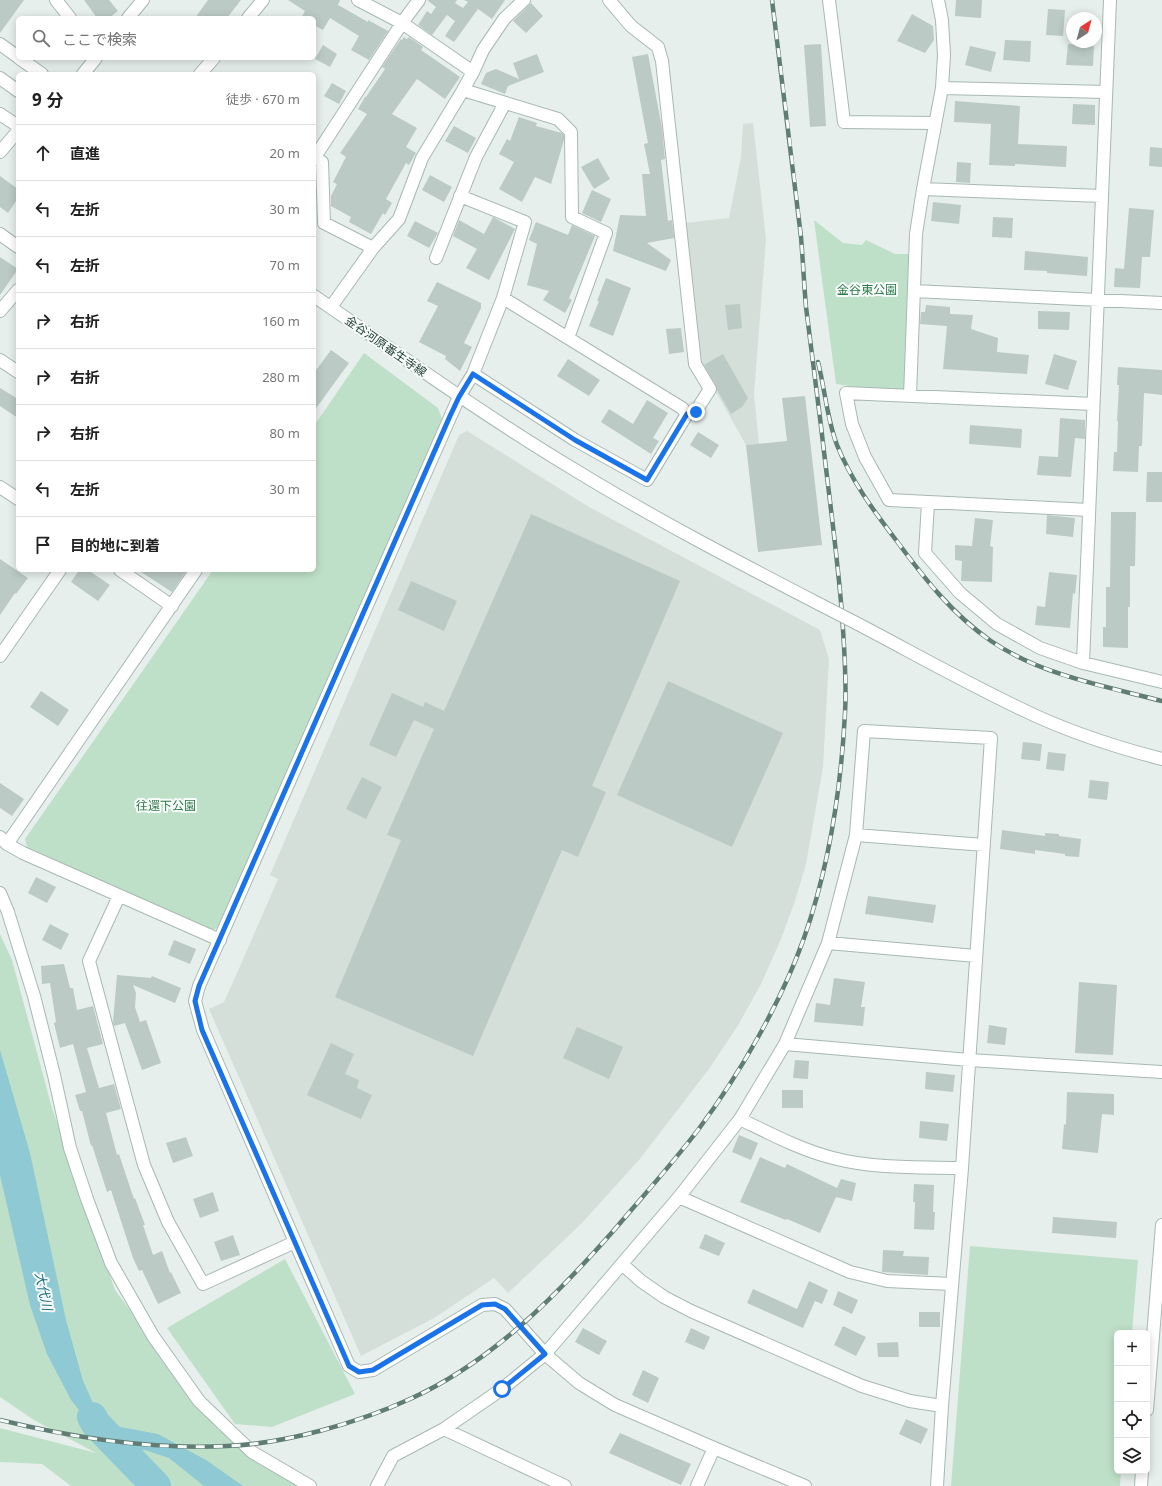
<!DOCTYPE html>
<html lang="ja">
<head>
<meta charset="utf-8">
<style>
  :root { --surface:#fff; --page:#f6f6f6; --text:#222; --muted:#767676; --line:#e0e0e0 }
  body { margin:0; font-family:"Noto Sans","Noto Sans JP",sans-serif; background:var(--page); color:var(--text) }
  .controls { position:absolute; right:12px; bottom:12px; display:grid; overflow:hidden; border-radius:6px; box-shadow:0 2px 10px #0003 }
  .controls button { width:36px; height:36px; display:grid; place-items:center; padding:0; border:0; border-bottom:1px solid var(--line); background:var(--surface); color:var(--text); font:20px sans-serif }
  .compass { position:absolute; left:1066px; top:12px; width:36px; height:36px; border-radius:50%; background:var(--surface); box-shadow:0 2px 10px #0003; rotate:36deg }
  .stop { position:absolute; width:12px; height:12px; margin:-9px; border:3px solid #1a73e8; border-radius:50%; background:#fff }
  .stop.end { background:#1a73e8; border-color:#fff; box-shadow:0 1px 4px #0008 }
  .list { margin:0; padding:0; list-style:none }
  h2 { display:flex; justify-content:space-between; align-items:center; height:52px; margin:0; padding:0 16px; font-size:17px }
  h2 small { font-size:13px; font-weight:400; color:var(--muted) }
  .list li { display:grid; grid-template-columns:26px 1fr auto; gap:12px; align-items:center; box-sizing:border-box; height:56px; padding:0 16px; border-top:1px solid var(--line) }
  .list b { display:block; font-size:15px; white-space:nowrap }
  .list em { font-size:13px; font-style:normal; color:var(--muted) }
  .icon { flex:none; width:22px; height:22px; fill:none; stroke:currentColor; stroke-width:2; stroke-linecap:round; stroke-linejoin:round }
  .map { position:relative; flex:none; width:1162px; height:1486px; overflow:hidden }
  .search { position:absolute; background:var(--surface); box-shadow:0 2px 10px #0003; left:16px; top:16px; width:300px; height:44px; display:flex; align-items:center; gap:10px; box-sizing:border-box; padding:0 14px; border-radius:6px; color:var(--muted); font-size:15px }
  .panel { position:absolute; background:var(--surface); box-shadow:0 2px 10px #0003; left:16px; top:72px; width:300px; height:500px; border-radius:6px }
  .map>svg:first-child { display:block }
</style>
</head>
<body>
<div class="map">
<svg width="1162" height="1486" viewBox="0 0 1162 1486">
  <rect width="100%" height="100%" fill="#e6efeb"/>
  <path fill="#d4dfda" d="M753 123 766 239 754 394 759 444 746 445 699 362 685 223 729 218 741 157 743 124Z
    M467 431 589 507 820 630 829 659 823 767 806 864 795 901 781 939 761 984 737 1027 709 1069 639 1160 581 1224 508 1293 494 1278 434 1318 361 1356 209 1009 224 1002 241 964 278 879 270 875 459 435Z"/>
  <path fill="#bfe0c8" d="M814 220 843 243 862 245 866 240 895 254H911L906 389 899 393 836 384Z
    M364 353 438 408 442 419 218 928 208 931 27 847 25 839 213 570H314V426Z
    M0 934 12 960 52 1108 115 1290 218 1429 274 1472 298 1486H71L42 1464 0 1462V1428L96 1453 34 1420 0 1397Z
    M970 1246 1138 1260 1132 1333H1117V1471H1121L1120 1486H951Z
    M285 1259 355 1394 272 1427 235 1424 167 1328Z"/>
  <path fill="#8ec9d4" d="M0 1050 30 1153 66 1320 83 1381 93 1403 110 1425 158 1434 206 1460 243 1486H204L169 1458 145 1450 134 1451 108 1446 71 1400 47 1354 30 1305 0 1175Z"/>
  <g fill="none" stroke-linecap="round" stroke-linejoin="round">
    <path stroke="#8ec9d4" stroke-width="30" d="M92 1417 96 1424 156 1486"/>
  </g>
  <path fill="#bbcac4" d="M0 0H24L0 33Z
    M84 0H109L118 11 109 18H97Z
    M208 0H241L227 18H195Z
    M288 0H340L338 5 368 22V20L388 31 369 60 351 50 359 36 330 18 323 30 314 25V18H301L305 11Z
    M427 0H457L455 3 463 8 468 2 464 0H505L492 19 478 9 454 42 445 36 455 21 447 15 432 35 418 25 427 11 431 14 436 7Z
    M956 0H982L981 18 955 16Z
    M531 3 543 16 526 33 513 21Z
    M1048 9 1065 10 1063 36 1046 35Z
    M912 14 933 26 934 40 925 53 897 41Z
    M404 37 407 39 409 37 423 47 421 50 460 77 445 99 417 79 392 114 417 128 406 147 416 153 409 165 406 163 386 199 392 203 385 215 383 213 371 234 349 222 351 217 331 206V196L337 184 333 182 346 157 340 153 367 114 358 109 365 97H366L385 69 382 67 401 39 402 40Z
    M1005 40 1031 41 1030 62 1003 60Z
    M821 44 826 126 810 127 804 45Z
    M1068 44 1094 46 1093 66 1066 65Z
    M323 45 337 54 330 67 315 59Z
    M970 46 996 52 991 72 965 65Z
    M537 54 544 72 508 86 505 94 481 84 486 73 496 69 519 79 513 63Z
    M648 54 662 128 665 159 661 160 668 221 672 220 674 238 647 243 671 260 666 271 613 251 620 215 646 216 642 174H650L644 144 648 143 632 57Z
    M332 83 346 91 339 104 324 96Z
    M955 101 1020 106 1018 144 1067 146 1066 167 1015 164V166L989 165 991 124 954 122Z
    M1073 104 1095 105V125L1072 124Z
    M519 117 537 123 536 126 562 133 564 135V140L551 184 535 177 522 202 499 189 514 162 499 154 507 139 510 141Z
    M454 126 476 138 468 153 445 141Z
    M1150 147 1162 148V167L1149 166Z
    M598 158 610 179 594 189 581 167Z
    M957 162 971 163 970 183 956 182Z
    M430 175 452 187 444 202 422 190Z
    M0 176 18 189V198L8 213 0 207Z
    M592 190 611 199 601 222 582 213Z
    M933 202 961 205 959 224 931 221Z
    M1129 208 1154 210 1150 257H1142L1140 288 1114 287 1115 268 1124 269Z
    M493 217 515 229 489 280 466 268 477 249 453 236 459 220 484 234Z
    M993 217 1013 218 1012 238 992 237Z
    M415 221 438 233 429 248 407 236Z
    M536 222 568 235 572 225 595 236 569 298 572 300 565 313 543 300 549 291 527 285 537 244 529 240Z
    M1025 251 1088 257 1087 276 1047 273V271L1024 270Z
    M0 257 18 269 0 295Z
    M606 278 631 288 613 336 589 326 599 301H597Z
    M437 282 481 303V308L464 343 472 347 460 371 445 359 446 356 419 342 438 306 427 301Z
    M740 304 742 328 728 330 725 305Z
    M926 305 950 307V314L973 315 971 329 998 338 997 352 1029 355 1027 374 943 369 947 326 920 324 921 312H925Z
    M1038 311 1070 312 1069 330 1038 329Z
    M681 328 684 352 669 354 666 329Z
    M331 350 349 363 314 411V373Z
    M723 354 748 398 742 407 731 414 717 390 716 385 704 365Z
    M1054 354 1077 361 1068 390 1045 384Z
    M568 359 600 380 589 396 557 376Z
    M1118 367 1162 370V395L1144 393 1142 446H1139L1138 472 1113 471 1114 452H1117L1118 421H1117L1119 385H1117Z
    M0 388 18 399V418L0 406Z
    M805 396 822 545 758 552 746 445 787 441 782 398Z
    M647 400 668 413 653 438 659 441 651 454 601 422 609 409 633 424Z
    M1060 418 1085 420V439L1075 438 1071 477 1037 475 1039 456 1058 457Z
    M970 425 1022 429 1021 448 969 444Z
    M698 432 719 445 711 458 690 445Z
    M1147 472H1162V502H1146Z
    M1111 512H1136L1135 566H1130V607H1128V648L1103 647V627H1106V587H1110Z
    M531 514 680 581 592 786 606 792 578 857 562 850 473 1056 335 997 401 840 387 835 434 729 414 720 396 757 369 745 392 693 423 707 425 702 444 711Z
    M1047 515 1075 518 1073 537 1046 534Z
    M975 518 993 520 990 546 993 547 992 582 961 581 962 561 955 560V545L972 546Z
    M0 559 28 578 16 594 15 593 0 615Z
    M79 570H88L110 585 98 601 71 582Z
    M138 570H187L172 592Z
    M1049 572 1077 575 1075 594 1073 593 1070 628 1035 625 1037 606 1045 607Z
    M411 581 457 601 444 631 398 610Z
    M668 681 783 733 732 847 617 795Z
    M41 691 69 710 58 726 30 707Z
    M1023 742 1042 744 1040 761 1021 759Z
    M1048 752 1066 754 1064 771 1046 769Z
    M362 777 382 787 366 819 346 809Z
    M1090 780 1109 782 1107 800 1088 798Z
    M0 783 24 799 12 816 0 808Z
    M1002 830 1045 836V833L1059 834V836L1081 839 1079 857 1065 856V854L1035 850V854L1000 849Z
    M36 877 56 887 47 903 28 893Z
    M868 896 936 905 933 923 865 914Z
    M50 924 69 934 61 950 42 940Z
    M174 940 196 949 190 964 168 955Z
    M64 964 70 988H73L77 1010 93 1006 103 1044 87 1048 99 1088 114 1084 121 1109 106 1113 117 1155 119 1154 134 1199 135 1198 145 1225H143L153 1255 162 1251 170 1273 171 1272 181 1293 158 1304 142 1270 139 1271 133 1258 111 1190 107 1192 92 1145 91 1146 82 1111H80L75 1095 86 1092 73 1044 60 1048 54 1023 56 1022 50 983 42 984 41 966Z
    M117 975 151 978 152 976 181 988 175 1003 133 985 136 993 135 1007 140 1022 146 1020 161 1063 142 1070 125 1023 114 1026 113 1022Z
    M834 978 865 982 861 1007H865L863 1026 814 1022 816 1003 830 1005Z
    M1079 982 1117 985 1113 1055 1075 1053Z
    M989 1025 1007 1028 1005 1045 987 1043Z
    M577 1027 623 1047 609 1079 563 1058Z
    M331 1043 354 1054 345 1074 359 1080 357 1088 372 1095 361 1119 307 1095Z
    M795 1060 809 1061 808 1079 793 1078Z
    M926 1072 955 1075 953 1092 925 1089Z
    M782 1090H803V1108H782Z
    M1067 1092 1114 1094V1115L1102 1114 1098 1153 1062 1149 1064 1124 1066 1125Z
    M920 1121 949 1124 947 1141 919 1138Z
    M739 1135 758 1143 751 1160 732 1152Z
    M186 1137 193 1156 173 1163 166 1143Z
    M760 1157 785 1168 787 1164 837 1188 841 1179 856 1183 852 1201 836 1197 820 1233 787 1219 786 1220 740 1202Z
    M914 1184 934 1185 933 1212H935L934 1230 914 1229 915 1202H913Z
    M213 1192 219 1211 200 1218 193 1199Z
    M1053 1217 1117 1222 1116 1238 1052 1233Z
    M705 1234 725 1243 719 1256 699 1248Z
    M233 1235 240 1255 221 1261 214 1242Z
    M883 1250 904 1251 903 1256 929 1257 928 1275 882 1272Z
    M809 1281 828 1290 822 1304 815 1301 803 1328 747 1303 753 1289 797 1309Z
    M838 1291 858 1300 852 1314 833 1305Z
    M919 1312H940V1327H919Z
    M843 1326 866 1337 856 1356 834 1345Z
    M583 1328 607 1341 599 1355 575 1342Z
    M691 1328 710 1337 704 1350 685 1342Z
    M898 1342 899 1357H878L877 1343Z
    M643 1370 659 1378 648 1403 632 1395Z
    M906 1419 928 1429 921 1444 899 1434Z
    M620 1433 691 1464 681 1485 609 1453Z"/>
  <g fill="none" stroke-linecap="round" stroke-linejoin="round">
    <g stroke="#a8b8b2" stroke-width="14">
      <path id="minor" d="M56 0 70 18
        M358 0 402 23 473 72
        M609 0 631 26 658 47 662 61 695 364 710 389 696 411 687 414
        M829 0 844 122 934 123
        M128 18 143 0
        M0 44 18 57
        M19 58 42 74
        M83 74 96 58
        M942 88 1106 92
        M463 90 558 119 571 132 572 217 606 233 568 338 503 298
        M0 114 18 126
        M0 152 18 131
        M314 157 322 162 324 223 373 248
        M315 157 402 23 419 0
        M923 189 1102 196
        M0 234 18 247
        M436 258 476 157 505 103
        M914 291 1162 303
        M331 307 373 248 399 219 422 158 463 90 473 72 483 50 504 19 524 0
        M0 311 18 290
        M0 360 18 372
        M473 374 575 440 647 480 687 414 682 408 568 338
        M910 396 916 234 923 189 942 88 944 55 942 20 938 0
        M459 397 473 374 503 298 525 222 460 196
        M0 487 18 499
        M928 503 925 553 960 593 997 624 1040 648 1083 663 1162 682
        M1089 510 889 500 865 457 852 424 846 393 1093 404
        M120 570 172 606
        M0 656 60 570
        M1083 663 1110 0
        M856 835 984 845
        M0 837 7 844 23 853 220 940
        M7 844 196 570
        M0 893 8 912 34 996 54 1075 70 1148 87 1199 111 1263 153 1336 199 1401 252 1452 310 1486
        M119 896 89 961 144 1165 168 1222 203 1284 295 1242
        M828 943 976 956
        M785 1044 969 1060 1162 1072
        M740 1119C771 1134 801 1150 833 1158 874 1169 920 1167 962 1168
        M679 1197 850 1272 887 1281 952 1284
        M622 1264 641 1281 664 1297 691 1311 862 1386 910 1401 942 1406
        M444 1429 565 1486
        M377 1486 393 1456 444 1429 502 1389 545 1354 679 1197 740 1119 785 1044 828 943 856 835 864 731 991 738 962 1168 942 1406 937 1486
        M697 1486 714 1448"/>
    </g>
    <g stroke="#a8b8b2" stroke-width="14">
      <path id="tertiary" d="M248 18 263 0
        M200 74 214 58
        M0 78 18 91
        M314 296C400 355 485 416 575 470 655 519 738 562 821 605
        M459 397 199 986 195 1001 203 1030 349 1366 359 1372 373 1370 482 1305 495 1304 505 1309 545 1354 579 1383 615 1405 714 1448 805 1486
        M858 624C917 655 975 688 1036 716 1076 734 1119 748 1162 759
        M1147 1410 1162 1225
        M1141 1486 1142 1471"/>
    </g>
    <use href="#minor" stroke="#fff" stroke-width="12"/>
    <use href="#tertiary" stroke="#fff" stroke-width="12"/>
    <g stroke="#5f7d75" stroke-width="4.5">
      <path id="rail" d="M818 362C825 390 827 419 837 445 851 480 873 510 896 540 924 578 952 614 991 641 1041 675 1104 686 1162 701
        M0 1420C74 1438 151 1450 227 1446 284 1444 358 1423 410 1399 492 1362 556 1296 615 1229 643 1196 672 1164 698 1130 739 1075 781 1003 804 938 829 867 841 789 845 713 847 680 844 647 842 614 837 551 828 488 821 426 816 386 811 347 806 307 804 284 803 261 801 237 792 158 782 79 772 0"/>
    </g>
    <use href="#rail" stroke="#f7fbf9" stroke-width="3" stroke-dasharray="9" stroke-linecap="butt"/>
    <g stroke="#a8b8b2" stroke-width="14" stroke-linecap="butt">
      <path id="tertiary-bridge" d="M821 605 858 624"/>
    </g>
    <use href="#tertiary-bridge" stroke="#fff" stroke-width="12"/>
  </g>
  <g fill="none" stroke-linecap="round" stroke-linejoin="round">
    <path stroke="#1a73e8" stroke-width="5" d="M502 1389 545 1354 505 1309 495 1304 482 1305 373 1370 359 1372 349 1366 202 1030 195 1001 199 986 450 416 459 397 473 374 575 440 647 480 687 414 696 412"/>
  </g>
  <g text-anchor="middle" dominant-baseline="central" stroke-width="4" stroke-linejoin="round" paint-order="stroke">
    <g font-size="12" fill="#2d7a4b" stroke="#f7fbf9">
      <text x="867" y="289">金谷東公園</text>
      <text x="166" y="805">往還下公園</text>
    </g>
    <g font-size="12" fill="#24423a" stroke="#f7fbf9">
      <text transform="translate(386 346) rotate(35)">金谷河原番生寺線</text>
    </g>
    <g font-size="13" font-style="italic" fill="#1c6f80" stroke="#f7fbf9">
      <text transform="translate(44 1291) rotate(78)">大代川</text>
    </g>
  </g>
</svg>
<div class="controls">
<button>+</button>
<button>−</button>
<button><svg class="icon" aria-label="locate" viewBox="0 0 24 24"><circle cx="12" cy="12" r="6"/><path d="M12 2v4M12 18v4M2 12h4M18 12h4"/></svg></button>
<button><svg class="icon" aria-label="layers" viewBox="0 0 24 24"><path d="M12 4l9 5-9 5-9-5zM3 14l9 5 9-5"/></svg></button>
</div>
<svg class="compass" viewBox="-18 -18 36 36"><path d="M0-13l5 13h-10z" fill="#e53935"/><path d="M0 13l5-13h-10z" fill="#767676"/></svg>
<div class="stop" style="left:502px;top:1389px"></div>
<div class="stop end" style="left:696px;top:412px"></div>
<div class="search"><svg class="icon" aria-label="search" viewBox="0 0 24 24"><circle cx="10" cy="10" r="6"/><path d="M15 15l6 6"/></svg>ここで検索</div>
<section class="panel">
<h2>9 分<small>徒歩 · 670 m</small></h2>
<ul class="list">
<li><svg class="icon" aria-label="ahead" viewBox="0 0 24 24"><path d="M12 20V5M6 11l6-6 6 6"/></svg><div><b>直進</b></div><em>20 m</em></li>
<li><svg class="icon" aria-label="left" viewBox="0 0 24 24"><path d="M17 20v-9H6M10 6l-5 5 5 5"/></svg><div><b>左折</b></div><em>30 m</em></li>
<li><svg class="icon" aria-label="left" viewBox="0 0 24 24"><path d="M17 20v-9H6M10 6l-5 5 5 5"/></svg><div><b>左折</b></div><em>70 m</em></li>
<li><svg class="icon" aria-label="right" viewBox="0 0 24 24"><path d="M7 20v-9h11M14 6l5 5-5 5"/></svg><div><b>右折</b></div><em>160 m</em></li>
<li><svg class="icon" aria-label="right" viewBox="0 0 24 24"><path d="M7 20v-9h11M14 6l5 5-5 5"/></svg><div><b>右折</b></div><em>280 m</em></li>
<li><svg class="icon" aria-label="right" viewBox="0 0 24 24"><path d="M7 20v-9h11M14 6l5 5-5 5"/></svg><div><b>右折</b></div><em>80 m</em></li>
<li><svg class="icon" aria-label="left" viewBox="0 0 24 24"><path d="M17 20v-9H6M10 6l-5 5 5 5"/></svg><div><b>左折</b></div><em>30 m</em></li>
<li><svg class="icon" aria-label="arrive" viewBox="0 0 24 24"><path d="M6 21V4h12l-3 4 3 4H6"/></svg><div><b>目的地に到着</b></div></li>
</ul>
</section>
</div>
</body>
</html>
